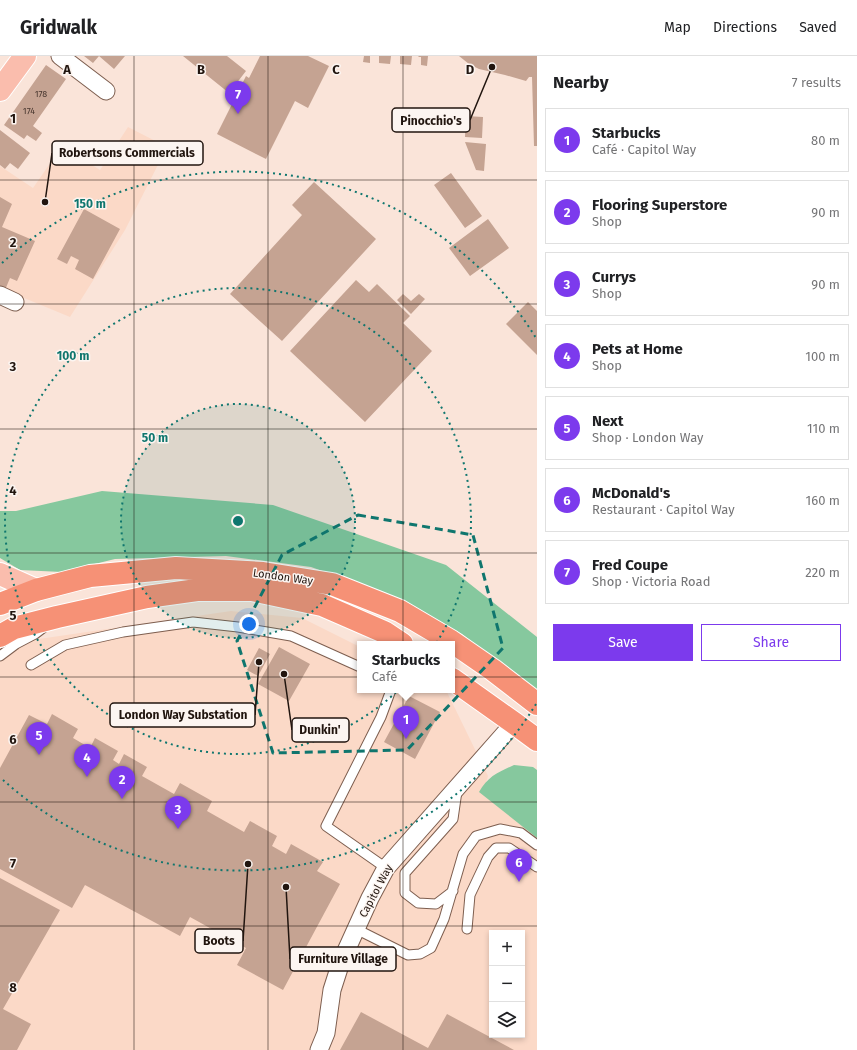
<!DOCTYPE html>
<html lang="en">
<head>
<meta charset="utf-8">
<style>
  :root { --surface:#fff; --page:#f2f2f2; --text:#202124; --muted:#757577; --line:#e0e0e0; --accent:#7c3aed }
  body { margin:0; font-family:"Fira Sans",sans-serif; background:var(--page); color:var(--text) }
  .controls { position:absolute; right:12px; bottom:12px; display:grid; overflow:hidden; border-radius:0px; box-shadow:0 2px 6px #0003 }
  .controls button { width:36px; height:36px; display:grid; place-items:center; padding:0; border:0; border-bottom:1px solid var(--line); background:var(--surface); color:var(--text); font:20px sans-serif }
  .you { position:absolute; left:249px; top:568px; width:14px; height:14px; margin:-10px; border:3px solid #fff; border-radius:50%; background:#1a73e8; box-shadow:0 0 0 6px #1a73e833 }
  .badge { display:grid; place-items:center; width:26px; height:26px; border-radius:50%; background:var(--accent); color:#fff; font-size:13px; font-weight:700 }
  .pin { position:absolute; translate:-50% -33px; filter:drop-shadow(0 1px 2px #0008) }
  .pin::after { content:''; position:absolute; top:21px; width:14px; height:12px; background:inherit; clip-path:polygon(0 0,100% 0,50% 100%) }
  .popup { position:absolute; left:357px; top:585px; width:98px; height:52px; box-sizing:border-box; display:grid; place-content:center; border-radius:0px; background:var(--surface); filter:drop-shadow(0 1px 3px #0005); font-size:13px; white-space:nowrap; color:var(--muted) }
  .popup b { font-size:15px; color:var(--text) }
  .popup::after { content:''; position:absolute; left:50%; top:100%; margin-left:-8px; border:8px solid transparent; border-top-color:var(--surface) }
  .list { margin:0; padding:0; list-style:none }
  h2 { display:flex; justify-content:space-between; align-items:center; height:52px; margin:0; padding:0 16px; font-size:17px }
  h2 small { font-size:13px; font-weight:400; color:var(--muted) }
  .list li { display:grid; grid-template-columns:26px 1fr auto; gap:12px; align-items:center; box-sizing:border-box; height:64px; margin:0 8px 8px; padding:0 8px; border:1px solid var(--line); border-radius:0px }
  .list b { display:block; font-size:15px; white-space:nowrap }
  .list p { margin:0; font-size:13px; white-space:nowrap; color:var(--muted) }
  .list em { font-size:13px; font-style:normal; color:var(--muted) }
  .actions { display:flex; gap:8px; padding:12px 16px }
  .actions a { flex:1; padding:9px 0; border:1px solid var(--accent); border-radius:0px; text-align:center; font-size:14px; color:var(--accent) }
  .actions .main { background:var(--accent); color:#fff }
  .icon { flex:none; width:22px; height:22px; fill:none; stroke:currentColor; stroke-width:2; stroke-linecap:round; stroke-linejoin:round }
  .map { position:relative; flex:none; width:537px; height:994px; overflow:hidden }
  header { display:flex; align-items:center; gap:24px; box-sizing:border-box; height:56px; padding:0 20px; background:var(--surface); border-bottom:1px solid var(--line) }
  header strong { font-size:19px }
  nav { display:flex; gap:22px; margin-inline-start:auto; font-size:14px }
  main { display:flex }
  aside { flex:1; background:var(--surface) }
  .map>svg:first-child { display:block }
</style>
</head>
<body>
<header>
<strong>Gridwalk</strong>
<nav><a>Map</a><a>Directions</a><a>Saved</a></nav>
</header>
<main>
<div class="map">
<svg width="537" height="994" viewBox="0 0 537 994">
  <rect width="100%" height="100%" fill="#fae4d9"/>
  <path fill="#fbd9c7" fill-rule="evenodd" d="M128 71 167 91 125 174 70 261 0 232V110L33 132 62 90 100 114Z
    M231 555 302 562 360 591V634H446L488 720 483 738 537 782V994H0V603L32 584ZM492 877H522V979H492Z"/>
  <path fill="#86c89e" d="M102 435 273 449 446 509 537 581V637L462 578 382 536 311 511 226 500 115 503 62 516 20 514 0 502V455H16Z
    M514 709 533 711 537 714V782L479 736C488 720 499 716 514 709Z"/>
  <path fill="#c5a392" d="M84 0H99L93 7Z
    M99 0H125L114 13Z
    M183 0H227L246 15 229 37Z
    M260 0H308L329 10 308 52 295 45 266 103 217 78 246 20 249 22Z
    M364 0H370V7L363 6Z
    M379 0H391L390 8 379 7Z
    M400 0H412L411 9 400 8Z
    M419 0H428L427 10 421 9V1H418Z
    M459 0H537V90H534L532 21H529L526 25 505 19 479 13 469 8Z
    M46 9 66 23 33 70 42 77 36 85 27 79 24 83 4 69Z
    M466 60 483 61 482 82 465 81Z
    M0 74 30 97 18 113 10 107 5 113 0 109Z
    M465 86 486 88 484 115 476 114Z
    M451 117 482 160 465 172 434 129Z
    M314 126 376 183 282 285 230 238 302 159 292 149Z
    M0 141 12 148 2 171 35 185 17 225 10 222 5 234 0 232Z
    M84 153 120 173 93 223 75 213 79 204 71 200 67 208 57 203Z
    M488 163 509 192 470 220 449 192Z
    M356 224 369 236 377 228 410 260 403 267 432 295 365 366 290 295Z
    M403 238 411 245 419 238 425 243 411 258 397 244Z
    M528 246 537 255V299L506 268Z
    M279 591 310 608 289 645 258 628Z
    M259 592 270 598 258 620 247 614Z
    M409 640 440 656 415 703 384 686Z
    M52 658 78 673 73 682 90 692 95 682 118 695 113 704 119 708 124 698 147 711 142 720 174 738 180 727 212 745 207 755 244 776 250 765 277 780 272 790 286 798 291 788 323 806 317 815 340 828 283 934 237 909 246 892 190 861 180 880 85 829 72 852 0 813V712L29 659 47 668Z
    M0 822 60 854 3 953 31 968 17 994H0Z
    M361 956 428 992 447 958 514 994H340Z"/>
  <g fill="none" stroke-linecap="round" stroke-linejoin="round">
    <g stroke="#7d5e4f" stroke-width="11">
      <path id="lane" d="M0 600 16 588 35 578 43 572
        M31 609 65 589 123 576 193 566 238 571 291 580 360 611
        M386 812 326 770 381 661 391 634
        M453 835 436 848 418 847 405 837V817L453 763 457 735
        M356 873 408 899 420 898 431 892 444 863 463 798 476 780 500 773 521 777 537 789
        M467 873 470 839 488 801 496 792H509L537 811"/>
    </g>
    <g stroke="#7d5e4f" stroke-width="19">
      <path id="street" d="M60 0 106 35
        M0 239 15 246
        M319 994 326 977 332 934 341 906 370 842 386 812 514 667"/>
    </g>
    <g stroke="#fff" stroke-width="24">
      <path id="primary" d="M0 34 25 0
        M0 518 36 534"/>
    </g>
    <g stroke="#fff" stroke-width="24">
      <path id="highway" d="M0 548 36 534 90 520 176 512 263 517 332 528 400 555 451 585 493 614 537 648
        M0 580 14 572 57 561 147 541 197 534H252L322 549 384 576 402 588
        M452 623 514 667 537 684"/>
    </g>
    <use href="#lane" stroke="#fff" stroke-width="9"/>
    <use href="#street" stroke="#fff" stroke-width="17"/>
    <use href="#primary" stroke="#fabdad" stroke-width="22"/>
    <use href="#highway" stroke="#f69176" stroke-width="22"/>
  </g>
  <path fill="none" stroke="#0f766e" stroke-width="3" stroke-dasharray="8 5" stroke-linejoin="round" d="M358 459 473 479 503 592 407 694 273 697 237 585 282 499Z"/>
  <path fill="none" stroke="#21150f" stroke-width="1" stroke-opacity="0.55" d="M134 0V994M268 0V994M403 0V994M0 124H537M0 248H537M0 373H537M0 497H537M0 621H537M0 746H537M0 870H537"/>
  <circle cx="238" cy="465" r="117" fill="#0f766e" fill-opacity=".12"/>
  <g fill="none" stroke="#0f766e" stroke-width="2" stroke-dasharray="2 4">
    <circle cx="238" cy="465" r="117"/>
    <circle cx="238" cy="465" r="233"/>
    <path d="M536 648A350 350 0 0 1 2 723M2 207A350 350 0 0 1 536 282"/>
  </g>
  <g text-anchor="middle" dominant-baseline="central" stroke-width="3" stroke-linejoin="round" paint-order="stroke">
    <g font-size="9" fill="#4a3830">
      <text x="41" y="38">178</text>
      <text x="29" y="55">174</text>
    </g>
    <g font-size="11" fill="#21150f" stroke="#fcf5f1">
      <text transform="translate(283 521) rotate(8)">London Way</text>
      <text transform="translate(376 835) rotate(-62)">Capitol Way</text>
    </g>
  </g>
  <g font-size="13" text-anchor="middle" font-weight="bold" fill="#21150f" stroke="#fcf5f1" stroke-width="3" stroke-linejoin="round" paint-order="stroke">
    <text x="67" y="18">A</text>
    <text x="201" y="18">B</text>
    <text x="336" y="18">C</text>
    <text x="470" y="18">D</text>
    <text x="13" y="67">1</text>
    <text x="13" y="191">2</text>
    <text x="13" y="315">3</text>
    <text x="13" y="439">4</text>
    <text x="13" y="564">5</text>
    <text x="13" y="688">6</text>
    <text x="13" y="812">7</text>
    <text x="13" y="936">8</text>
  </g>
  <circle cx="238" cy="465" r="6" fill="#0f766e" stroke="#fcf5f1" stroke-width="2"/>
  <g font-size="12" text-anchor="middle" font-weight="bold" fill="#0f766e" stroke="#fcf5f1" stroke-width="3" stroke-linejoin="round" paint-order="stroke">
    <text x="90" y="152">150 m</text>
    <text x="73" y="304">100 m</text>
    <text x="155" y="386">50 m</text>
  </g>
  <path fill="none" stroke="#21150f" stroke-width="1.5" d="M492 11L470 64M45 146L52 97M259 606L255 659M284 618L292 674M248 808L243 885M286 831L290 903"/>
  <g fill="#21150f" stroke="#fcf5f1" stroke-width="1.5">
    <circle cx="492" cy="11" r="4"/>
    <circle cx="45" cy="146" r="4"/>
    <circle cx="259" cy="606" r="4"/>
    <circle cx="284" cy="618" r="4"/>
    <circle cx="248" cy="808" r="4"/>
    <circle cx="286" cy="831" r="4"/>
  </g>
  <g fill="#fcf5f1" stroke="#21150f" stroke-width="1.5">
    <rect x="392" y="52" width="78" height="24" rx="4"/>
    <rect x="52" y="85" width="151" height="24" rx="4"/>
    <rect x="110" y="647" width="145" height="24" rx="4"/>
    <rect x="292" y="662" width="57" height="24" rx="4"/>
    <rect x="195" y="873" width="48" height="24" rx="4"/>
    <rect x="290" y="891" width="106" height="24" rx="4"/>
  </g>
  <g font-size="12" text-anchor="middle" font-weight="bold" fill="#21150f">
    <text x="431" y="69">Pinocchio's</text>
    <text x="127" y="101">Robertsons Commercials</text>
    <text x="183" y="663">London Way Substation</text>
    <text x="320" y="678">Dunkin'</text>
    <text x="219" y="889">Boots</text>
    <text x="343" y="907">Furniture Village</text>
  </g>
</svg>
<div class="controls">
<button>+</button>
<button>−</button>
<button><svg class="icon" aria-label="layers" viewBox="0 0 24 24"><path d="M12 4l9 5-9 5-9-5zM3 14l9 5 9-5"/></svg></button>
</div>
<div class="you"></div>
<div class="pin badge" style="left:406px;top:683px">1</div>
<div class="popup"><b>Starbucks</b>Café</div>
<div class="pin badge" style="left:122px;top:743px">2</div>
<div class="pin badge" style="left:178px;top:773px">3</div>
<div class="pin badge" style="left:87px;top:721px">4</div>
<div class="pin badge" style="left:39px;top:699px">5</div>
<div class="pin badge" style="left:519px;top:826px">6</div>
<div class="pin badge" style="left:238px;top:58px">7</div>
</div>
<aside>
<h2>Nearby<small>7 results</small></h2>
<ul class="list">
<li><span class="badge">1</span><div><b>Starbucks</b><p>Café · Capitol Way</p></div><em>80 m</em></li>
<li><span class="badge">2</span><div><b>Flooring Superstore</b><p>Shop</p></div><em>90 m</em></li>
<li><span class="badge">3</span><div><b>Currys</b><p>Shop</p></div><em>90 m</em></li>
<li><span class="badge">4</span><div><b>Pets at Home</b><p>Shop</p></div><em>100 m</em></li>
<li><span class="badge">5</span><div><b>Next</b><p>Shop · London Way</p></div><em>110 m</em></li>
<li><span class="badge">6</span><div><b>McDonald's</b><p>Restaurant · Capitol Way</p></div><em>160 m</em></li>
<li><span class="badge">7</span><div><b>Fred Coupe</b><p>Shop · Victoria Road</p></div><em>220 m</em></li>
</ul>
<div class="actions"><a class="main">Save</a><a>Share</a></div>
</aside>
</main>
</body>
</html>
